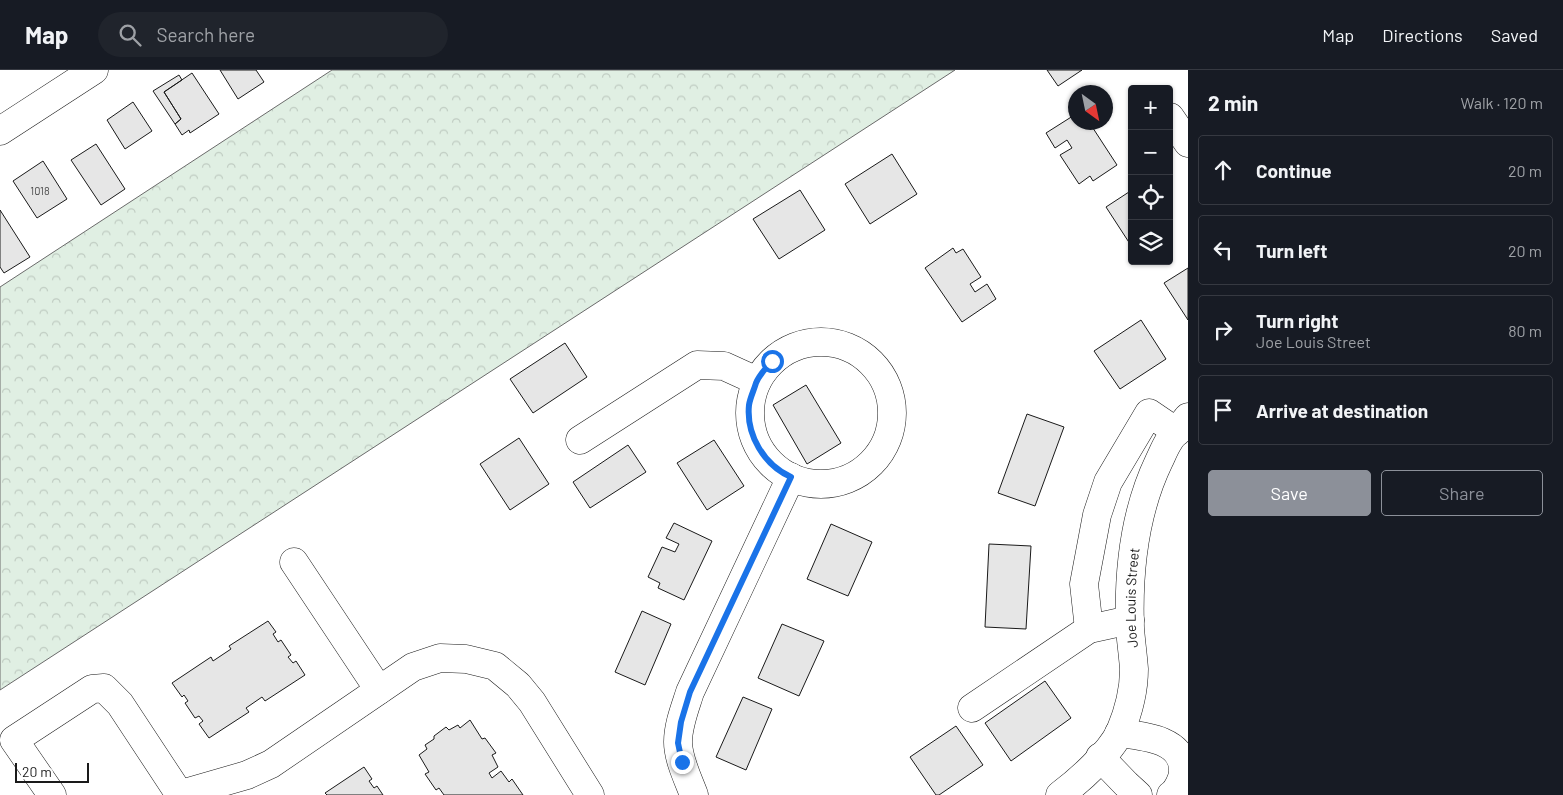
<!DOCTYPE html>
<html lang="en">
<head>
<meta charset="utf-8">
<style>
  :root { --surface:#171b24; --page:#20242c; --text:#f1f3f6; --muted:#9ea1a6; --line:#363941; --accent:#8c9099 }
  body { margin:0; font-family:Barlow,sans-serif; background:var(--page); color:var(--text) }
  .controls { position:absolute; right:15px; top:15px; display:grid; overflow:hidden; border-radius:5px; box-shadow:0 1px 4px #0004 }
  .controls button { width:45px; height:45px; display:grid; place-items:center; padding:0; border:0; border-bottom:1px solid var(--line); background:var(--surface); color:var(--text); font:25px sans-serif }
  .compass { position:absolute; left:1068px; top:15px; width:45px; height:45px; border-radius:50%; background:var(--surface); box-shadow:0 1px 4px #0004; rotate:147deg }
  .scale { position:absolute; left:15px; bottom:12px; width:74px; box-sizing:border-box; padding-left:5px; border:2px solid #1a1a1a; border-top:0; font-size:14px; line-height:18px; white-space:nowrap; color:#1a1a1a; -webkit-text-stroke:4px #fff; paint-order:stroke }
  .stop { position:absolute; width:15px; height:15px; margin:-11px; border:4px solid #1a73e8; border-radius:50%; background:#fff }
  .stop.end { background:#1a73e8; border-color:#fff; box-shadow:0 1px 5px #0008 }
  .list { margin:0; padding:0; list-style:none }
  h2 { display:flex; justify-content:space-between; align-items:center; height:65px; margin:0; padding:0 20px; font-size:21px }
  h2 small { font-size:16px; font-weight:400; color:var(--muted) }
  .list li { display:grid; grid-template-columns:32px 1fr auto; gap:15px; align-items:center; box-sizing:border-box; height:70px; margin:0 10px 10px; padding:0 10px; border:1px solid var(--line); border-radius:5px }
  .list b { display:block; font-size:19px; white-space:nowrap }
  .list p { margin:0; font-size:16px; white-space:nowrap; color:var(--muted) }
  .list em { font-size:16px; font-style:normal; color:var(--muted) }
  .actions { display:flex; gap:10px; padding:15px 20px }
  .actions a { flex:1; padding:11px 0; border:1px solid var(--accent); border-radius:5px; text-align:center; font-size:18px; color:var(--accent) }
  .actions .main { background:var(--accent); color:#fff }
  .icon { flex:none; width:28px; height:28px; fill:none; stroke:currentColor; stroke-width:2; stroke-linecap:round; stroke-linejoin:round }
  .map { position:relative; flex:none; width:1188px; height:725px; overflow:hidden }
  header { display:flex; align-items:center; gap:30px; box-sizing:border-box; height:70px; padding:0 25px; background:var(--surface); border-bottom:1px solid var(--line) }
  header strong { font-size:24px }
  nav { display:flex; gap:28px; margin-inline-start:auto; font-size:18px }
  .search { width:350px; height:45px; background:var(--page); display:flex; align-items:center; gap:12px; box-sizing:border-box; padding:0 18px; border-radius:28px; color:var(--muted); font-size:19px }
  main { display:flex }
  aside { flex:1; background:var(--surface) }
  .map>svg:first-child { display:block }
</style>
</head>
<body>
<header>
<strong>Map</strong>
<div class="search"><svg class="icon" aria-label="search" viewBox="0 0 24 24"><circle cx="10" cy="10" r="6"/><path d="M15 15l6 6"/></svg>Search here</div>
<nav><a>Map</a><a>Directions</a><a>Saved</a></nav>
</header>
<main>
<div class="map">
<svg width="1188" height="725" viewBox="0 0 1188 725">
  <defs>
    <pattern id="forest-crowns" width="20" height="18" patternUnits="userSpaceOnUse" patternTransform="scale(1.25)"><rect width="20" height="18" fill="#e0efe3"/><path d="M2 6a3 3 0 1 1 6 0M12 15a3 3 0 1 1 6 0" fill="none" stroke="#c0ccc2"/></pattern>
  </defs>
  <rect width="100%" height="100%" fill="#fff"/>
  <path fill="url(#forest-crowns)" stroke="#6a6a6a" d="M332 0H955L0 620V217Z"/>
  <path fill="#e6e6e6" stroke="#1a1a1a" d="M220 0H256L264 12 238 29Z
    M1047 0H1082L1058 16Z
    M192 3 219 44 190 63 189 60 182 65 175 54 181 49 164 22Z
    M179 5 182 10 164 22 181 49 175 54 153 21Z
    M133 32 152 61 125 79 107 50Z
    M1076 44V52H1089L1117 95 1093 111 1090 106 1079 114 1060 85 1072 78 1067 70 1055 78 1046 63Z
    M96 74 125 119 101 135 71 90Z
    M892 84 917 124 870 154 845 114Z
    M43 91 67 129 37 148 13 111Z
    M800 120 825 160 779 189 753 149Z
    M1132 120V177L1106 137Z
    M0 140 30 187 4 203 0 197Z
    M953 178 956 183 963 179 981 207 970 214 975 222 987 214 996 229 962 252 925 198Z
    M1188 198V250L1164 213Z
    M1141 250 1166 289 1120 319 1094 281Z
    M565 273 587 307 533 343 510 309Z
    M806 315 841 373 807 394 773 335Z
    M1027 344 1064 357 1035 436 998 423Z
    M519 368 549 414 510 440 480 394Z
    M714 370 744 416 707 440 677 393Z
    M628 375 646 402 590 438 573 412Z
    M674 453 712 471 684 530 658 518 660 513 648 507 662 477 675 482 679 474 666 468Z
    M831 454 872 472 848 526 807 509Z
    M989 474 1031 476 1026 559 985 557Z
    M642 541 671 554 645 615 615 602Z
    M268 551 276 562 273 564 278 572 281 570 291 585 288 587 293 593 296 591 305 605 265 631 262 627 246 638 249 642 209 668 199 654 203 651 199 646 195 648 185 633 188 631 184 625 182 627 172 613 211 587 213 591 231 579 229 576Z
    M782 554 824 571 799 626 758 608Z
    M1045 611 1071 648 1011 691 985 653Z
    M743 627 772 639 746 700 716 687Z
    M470 650 482 669 485 668 496 683 492 685 498 697 489 703 492 708 501 701 509 712 512 709 523 725H444L439 718 436 720 425 704 429 702 419 685 427 679 425 675 434 669V666L446 657 449 660 458 655 460 658Z
    M956 656 983 695 939 725H936L910 687Z
    M364 697 372 709 369 711 374 718 377 716 383 725H327L325 723Z"/>
  <g fill="none" stroke-linecap="round" stroke-linejoin="round">
    <g stroke="#1a1a1a" stroke-width="29">
      <g id="minor">
        <path d="M1170 47 1188 73"/>
        <path d="M0 61 94 0"/>
        <circle cx="821" cy="343" r="71"/>
        <path d="M580 370 697 295 724 296 757 311"/>
        <path d="M294 492 379 620"/>
        <path d="M1089 559 1084 514 1097 445 1108 412 1149 343 1177 362"/>
        <path d="M972 638 1089 559 1130 550"/>
        <path d="M1119 663C1143 666 1184 669 1183 701 1183 709 1177 721 1171 725"/>
        <path d="M1100 687 1126 714 1138 725"/>
        <path d="M52 725 14 670 92 619 104 618 120 634 180 725"/>
        <path d="M178 725 247 705 271 694 413 597 440 588 466 589 495 596 518 615 532 632 590 725"/>
        <path d="M694 725C688 709 678 689 678 672 678 655 685 638 690 622L791 407"/>
        <path id="s1" d="M1060 725C1080 710 1109 684 1120 662 1128 643 1134 620 1134 599 1133 585 1131 572 1130 558 1128 501 1134 443 1159 391 1162 385 1165 377 1169 371 1174 363 1182 355 1188 347"/>
      </g>
    </g>
    <use href="#minor" stroke="#fff" stroke-width="28"/>
  </g>
  <g fill="none" stroke-linecap="round" stroke-linejoin="round">
    <path stroke="#1a73e8" stroke-width="6" d="M682 692 678 673 681 652 690 622 791 407C764 395 746 365 749 335 750 328 754 320 756 313 759 305 766 298 772 291"/>
  </g>
  <g text-anchor="middle" dominant-baseline="central" stroke-width="4" stroke-linejoin="round" paint-order="stroke">
    <g font-size="11" fill="#4d4d4d">
      <text x="40" y="120">1018</text>
    </g>
    <g font-size="14" fill="#1a1a1a" stroke="#fff">
      <text stroke="none"><textPath href="#s1" startOffset="224">Joe Louis Street</textPath></text>
    </g>
  </g>
</svg>
<div class="controls">
<button>+</button>
<button>−</button>
<button><svg class="icon" aria-label="locate" viewBox="0 0 24 24"><circle cx="12" cy="12" r="6"/><path d="M12 2v4M12 18v4M2 12h4M18 12h4"/></svg></button>
<button><svg class="icon" aria-label="layers" viewBox="0 0 24 24"><path d="M12 4l9 5-9 5-9-5zM3 14l9 5 9-5"/></svg></button>
</div>
<svg class="compass" viewBox="-18 -18 36 36"><path d="M0-13l5 13h-10z" fill="#e53935"/><path d="M0 13l5-13h-10z" fill="#9ea1a6"/></svg>
<div class="scale">20 m</div>
<div class="stop" style="left:772px;top:291px"></div>
<div class="stop end" style="left:682px;top:692px"></div>
</div>
<aside>
<h2>2 min<small>Walk · 120 m</small></h2>
<ul class="list">
<li><svg class="icon" aria-label="ahead" viewBox="0 0 24 24"><path d="M12 20V5M6 11l6-6 6 6"/></svg><div><b>Continue</b></div><em>20 m</em></li>
<li><svg class="icon" aria-label="left" viewBox="0 0 24 24"><path d="M17 20v-9H6M10 6l-5 5 5 5"/></svg><div><b>Turn left</b></div><em>20 m</em></li>
<li><svg class="icon" aria-label="right" viewBox="0 0 24 24"><path d="M7 20v-9h11M14 6l5 5-5 5"/></svg><div><b>Turn right</b><p>Joe Louis Street</p></div><em>80 m</em></li>
<li><svg class="icon" aria-label="arrive" viewBox="0 0 24 24"><path d="M6 21V4h12l-3 4 3 4H6"/></svg><div><b>Arrive at destination</b></div></li>
</ul>
<div class="actions"><a class="main">Save</a><a>Share</a></div>
</aside>
</main>
</body>
</html>
